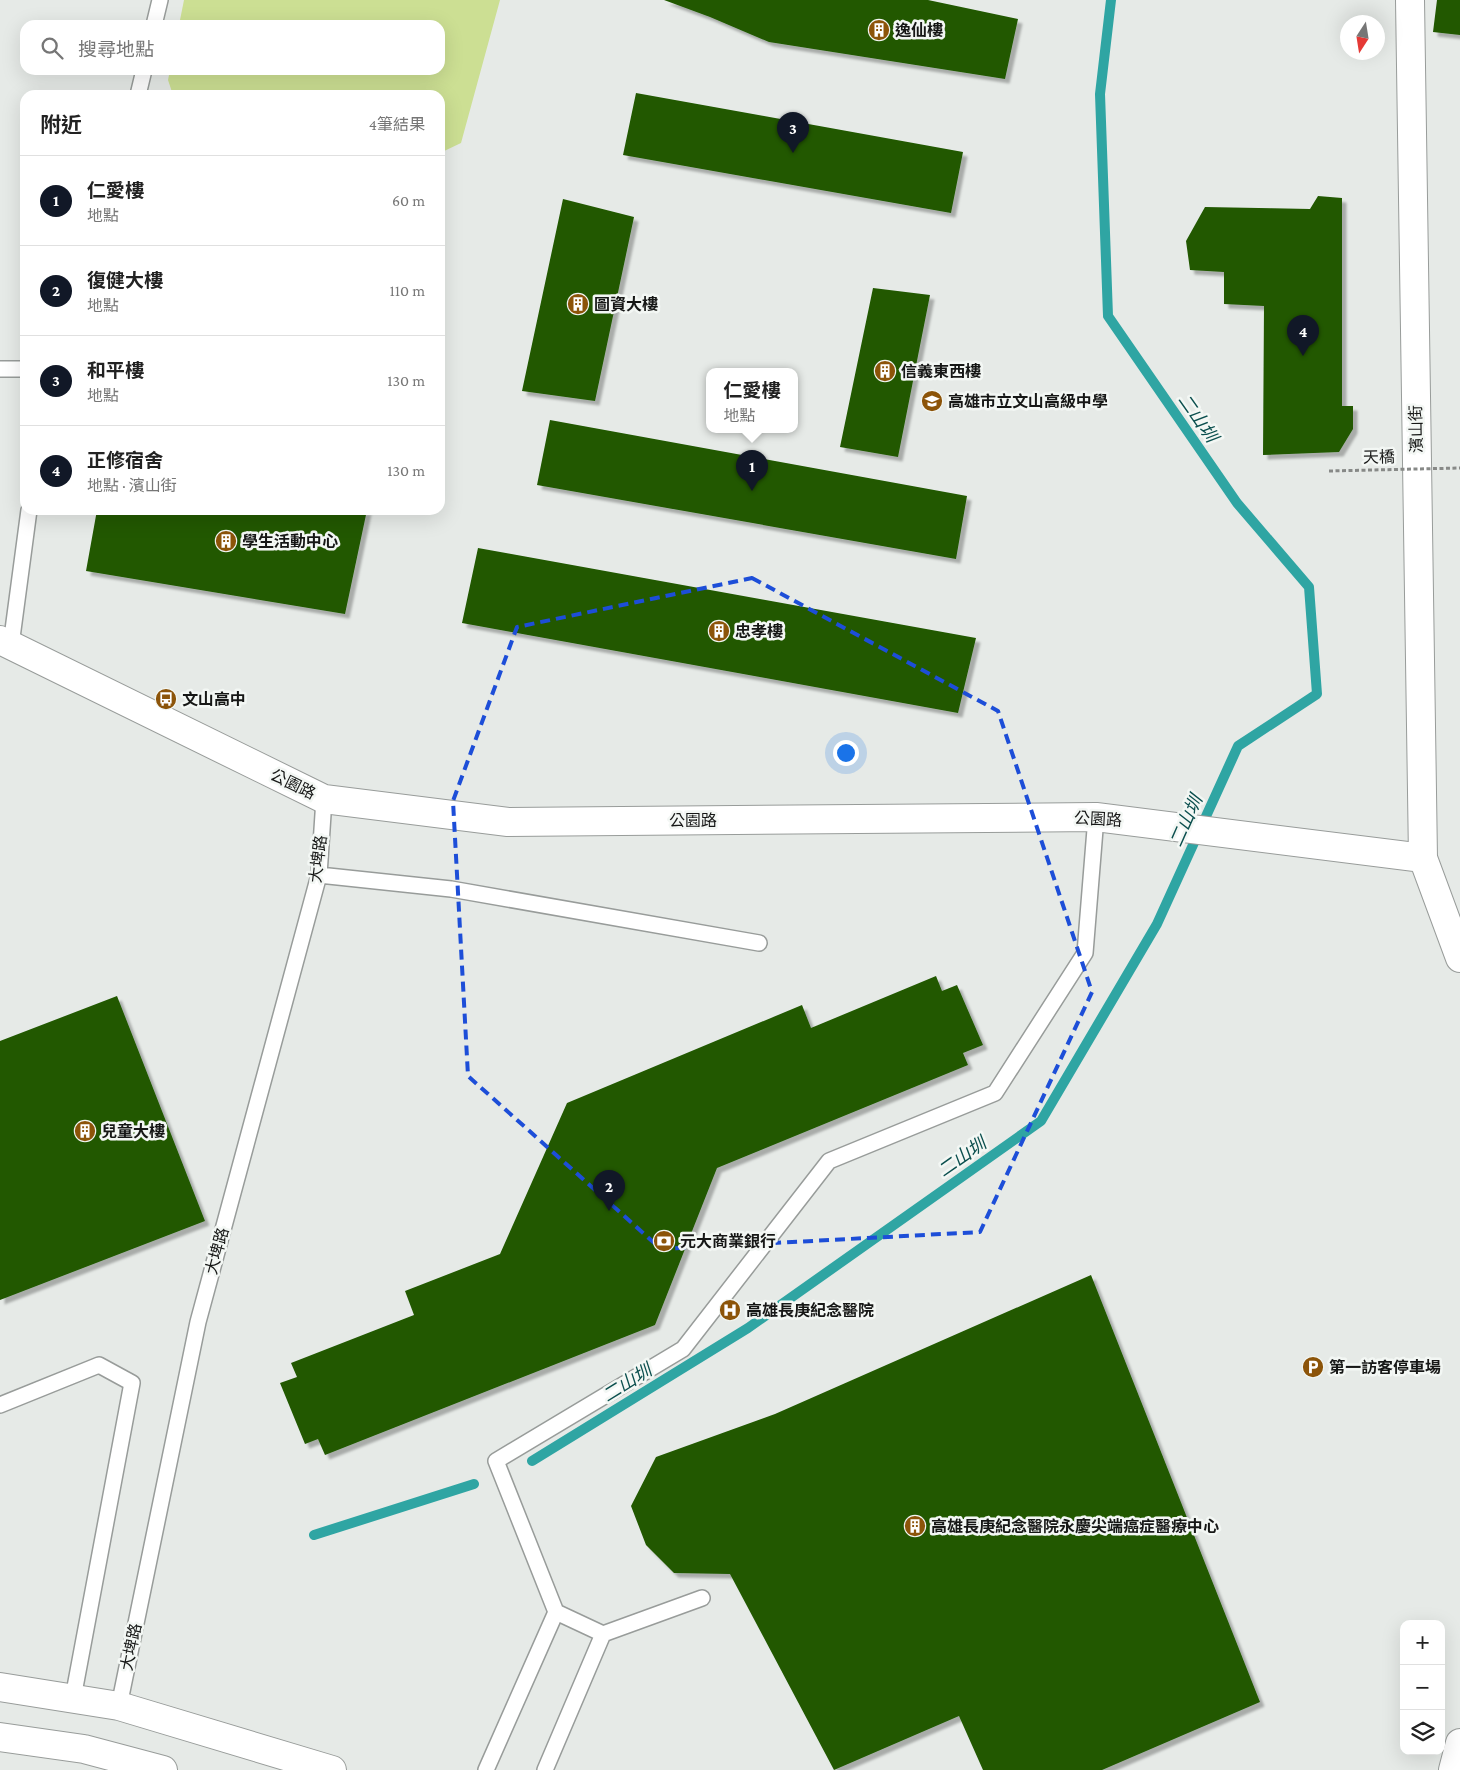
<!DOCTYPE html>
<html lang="zh-TW">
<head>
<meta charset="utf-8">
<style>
  :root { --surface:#fff; --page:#f6f6f6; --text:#222; --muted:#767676; --line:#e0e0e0; --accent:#111827 }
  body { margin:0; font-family:"Crimson Pro","Noto Sans TC",serif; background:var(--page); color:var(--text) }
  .controls { position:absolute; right:15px; bottom:15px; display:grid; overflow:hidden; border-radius:10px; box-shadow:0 5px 20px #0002 }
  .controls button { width:45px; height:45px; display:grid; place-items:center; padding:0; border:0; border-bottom:1px solid var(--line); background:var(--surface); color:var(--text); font:25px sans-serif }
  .compass { position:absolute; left:1340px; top:15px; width:45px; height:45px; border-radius:50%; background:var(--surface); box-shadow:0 5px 20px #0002; rotate:192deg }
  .you { position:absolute; left:845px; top:752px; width:18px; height:18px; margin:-12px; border:4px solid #fff; border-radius:50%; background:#1a73e8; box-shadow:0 0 0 8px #1a73e833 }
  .badge { display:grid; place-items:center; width:32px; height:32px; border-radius:50%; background:var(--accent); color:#fff; font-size:16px; font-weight:700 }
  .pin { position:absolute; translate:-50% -41px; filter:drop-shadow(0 1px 2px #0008) }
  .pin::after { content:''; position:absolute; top:26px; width:18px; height:15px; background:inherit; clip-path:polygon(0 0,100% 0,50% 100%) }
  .popup { position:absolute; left:706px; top:368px; width:92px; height:65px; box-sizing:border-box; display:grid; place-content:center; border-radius:10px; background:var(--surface); filter:drop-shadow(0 1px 4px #0005); font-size:16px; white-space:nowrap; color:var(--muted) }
  .popup b { font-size:19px; color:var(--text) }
  .popup::after { content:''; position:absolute; left:50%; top:100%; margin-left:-10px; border:10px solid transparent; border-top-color:var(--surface) }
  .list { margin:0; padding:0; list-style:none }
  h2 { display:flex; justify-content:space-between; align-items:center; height:65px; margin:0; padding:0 20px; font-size:21px }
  h2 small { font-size:16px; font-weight:400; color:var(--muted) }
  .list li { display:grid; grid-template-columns:32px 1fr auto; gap:15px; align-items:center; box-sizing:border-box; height:90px; padding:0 20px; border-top:1px solid var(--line) }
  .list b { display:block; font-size:19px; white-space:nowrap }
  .list p { margin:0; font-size:16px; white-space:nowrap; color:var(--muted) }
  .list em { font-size:16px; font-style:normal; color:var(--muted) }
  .icon { flex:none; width:28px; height:28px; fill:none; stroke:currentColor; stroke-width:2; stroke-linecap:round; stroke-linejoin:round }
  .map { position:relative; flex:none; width:1460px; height:1770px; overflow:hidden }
  .search { position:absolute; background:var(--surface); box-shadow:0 5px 20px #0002; left:20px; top:20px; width:425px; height:55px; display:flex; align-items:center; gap:12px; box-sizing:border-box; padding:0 18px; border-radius:15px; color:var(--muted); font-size:19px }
  .panel { position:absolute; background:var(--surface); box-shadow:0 5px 20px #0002; left:20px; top:90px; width:425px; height:425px; border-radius:15px }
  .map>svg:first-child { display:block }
</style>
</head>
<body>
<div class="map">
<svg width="1460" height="1770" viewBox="0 0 1460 1770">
  <defs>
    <filter id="shadow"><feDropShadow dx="4.5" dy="4.5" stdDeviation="1" flood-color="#0004"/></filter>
  </defs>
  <rect width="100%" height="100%" fill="#e6eae7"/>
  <path fill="#ccdf93" d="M184 0H500L461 143 440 153V95H173L168 80 170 70H440V25H179Z"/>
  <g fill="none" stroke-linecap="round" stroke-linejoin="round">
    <path stroke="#2fa5a3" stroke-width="10" d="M532 1461 748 1328 1041 1121 1157 924 1238 746 1317 694 1309 587 1237 503 1108 316 1100 94 1111 0
      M314 1535 474 1484"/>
  </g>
  <path fill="#205800" filter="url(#shadow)" d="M664 0H928L1018 19 1005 79 769 42 710 17Z
    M1437 0H1460V35L1433 32Z
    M636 93 963 152 951 213 623 155Z
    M1318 196 1342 198V406H1353V429L1339 452 1263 455 1264 306 1224 304V272L1190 270 1186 241 1205 207 1310 209Z
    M563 199 634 217 595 401 522 391Z
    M873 288 930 295 898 457 840 447Z
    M550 420 967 496 956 559 537 485Z
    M97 510H367L345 614 86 571Z
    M478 548 976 638 958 713 462 623Z
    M936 976 942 991 957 985 983 1045 963 1053 968 1065 717 1168 655 1325 325 1455 318 1439 305 1444 280 1383 297 1377 291 1363 414 1315 405 1291 500 1254 567 1103 802 1005 811 1028Z
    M117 996 205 1221 0 1300V1041Z
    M1091 1275 1260 1702 1102 1770H983L959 1716 834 1770 730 1574 674 1573 646 1545 631 1506 656 1457 775 1414Z"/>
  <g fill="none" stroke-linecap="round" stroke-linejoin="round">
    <g stroke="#989c9a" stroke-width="18">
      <path id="service" d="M154 25 160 0
        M138 95 144 70
        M0 369H25
        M11 645 29 510
        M319 875 451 889 759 943
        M0 1405 99 1365 132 1383 73 1698
        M702 1598 603 1634 556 1612 496 1461 683 1349 829 1161 995 1093 1085 953 1096 817
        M119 1706 198 1322 319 875 324 799
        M486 1770 556 1612
        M545 1770 603 1634"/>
    </g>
    <g stroke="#989c9a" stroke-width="30">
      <path id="minor" d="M1410 0 1423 858 1460 958
        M0 640 324 799 508 822 1096 817 1423 858
        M1453 1770 1460 1743"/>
    </g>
    <g stroke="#989c9a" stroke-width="30">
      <path id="secondary" d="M0 1687 119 1706 332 1770
        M0 1737 84 1749 163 1770"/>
    </g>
    <use href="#service" stroke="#fff" stroke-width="15"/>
    <use href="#minor" stroke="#fff" stroke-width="28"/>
    <use href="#secondary" stroke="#fff" stroke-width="28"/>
    <path stroke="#878987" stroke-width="3" stroke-dasharray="4 2.5" stroke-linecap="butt" d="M1329 471 1460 468"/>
  </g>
  <path fill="none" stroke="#1d4ed8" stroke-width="4" stroke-dasharray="10 6" stroke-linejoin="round" d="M752 578 998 711 1092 992 980 1232 661 1249 468 1076 453 801 517 627Z"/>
  <defs>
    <g id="building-disc" transform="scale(1.125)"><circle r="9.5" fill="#8c5409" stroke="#f3f7f4"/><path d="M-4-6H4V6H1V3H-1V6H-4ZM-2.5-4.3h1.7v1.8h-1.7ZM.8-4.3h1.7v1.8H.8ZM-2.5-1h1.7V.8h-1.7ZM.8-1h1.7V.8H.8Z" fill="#fff"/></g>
    <g id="school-disc" transform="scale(1.125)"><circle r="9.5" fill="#8c5409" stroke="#f3f7f4"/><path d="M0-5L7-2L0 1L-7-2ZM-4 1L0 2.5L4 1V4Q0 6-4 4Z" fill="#fff"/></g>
    <g id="bus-disc" transform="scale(1.125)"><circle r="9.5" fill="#8c5409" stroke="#f3f7f4"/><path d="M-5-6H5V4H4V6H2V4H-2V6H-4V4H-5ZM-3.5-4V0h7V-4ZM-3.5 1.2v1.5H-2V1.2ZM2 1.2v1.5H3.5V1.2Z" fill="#fff"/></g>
    <g id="bank-disc" transform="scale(1.125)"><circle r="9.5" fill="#8c5409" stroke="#f3f7f4"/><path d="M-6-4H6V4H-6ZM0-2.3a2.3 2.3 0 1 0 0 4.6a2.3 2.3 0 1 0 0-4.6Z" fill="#fff"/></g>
    <g id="hospital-disc" transform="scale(1.125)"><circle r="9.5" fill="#8c5409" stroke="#f3f7f4"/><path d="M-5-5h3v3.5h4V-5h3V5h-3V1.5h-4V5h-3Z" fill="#fff"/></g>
    <g id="parking-disc" transform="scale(1.125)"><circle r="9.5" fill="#8c5409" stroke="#f3f7f4"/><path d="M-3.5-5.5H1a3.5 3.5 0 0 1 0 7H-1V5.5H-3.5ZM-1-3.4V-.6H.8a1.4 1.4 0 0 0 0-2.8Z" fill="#fff"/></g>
  </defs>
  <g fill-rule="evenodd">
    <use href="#building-disc" x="879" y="30"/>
    <use href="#building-disc" x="578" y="304"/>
    <use href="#building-disc" x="885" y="371"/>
    <use href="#school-disc" x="932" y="401"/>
    <use href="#building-disc" x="226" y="541"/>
    <use href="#building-disc" x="719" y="631"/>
    <use href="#bus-disc" x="166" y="699"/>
    <use href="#building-disc" x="85" y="1131"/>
    <use href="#bank-disc" x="664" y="1241"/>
    <use href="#hospital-disc" x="730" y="1310"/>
    <use href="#parking-disc" x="1313" y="1367"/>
    <use href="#building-disc" x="915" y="1526"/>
  </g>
  <g text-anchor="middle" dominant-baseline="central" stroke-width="5" stroke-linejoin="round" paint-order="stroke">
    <g font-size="16" font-weight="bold" fill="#161716" stroke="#f3f7f4" text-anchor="start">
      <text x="895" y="30">逸仙樓</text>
      <text x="594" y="304">圖資大樓</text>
      <text x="901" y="371">信義東西樓</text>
      <text x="948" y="401">高雄市立文山高級中學</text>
      <text x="242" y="541">學生活動中心</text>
      <text x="735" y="631">忠孝樓</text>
      <text x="182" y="699">文山高中</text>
      <text x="101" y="1131">兒童大樓</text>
      <text x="680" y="1241">元大商業銀行</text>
      <text x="746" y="1310">高雄長庚紀念醫院</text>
      <text x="1329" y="1367">第一訪客停車場</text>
      <text x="931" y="1526">高雄長庚紀念醫院永慶尖端癌症醫療中心</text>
    </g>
    <g font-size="16" fill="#161716" stroke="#f3f7f4">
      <text transform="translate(1416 429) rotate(-91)">濱山街</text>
      <text transform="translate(1379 457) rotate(-1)">天橋</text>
      <text transform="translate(293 784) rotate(26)">公園路</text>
      <text transform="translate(1098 819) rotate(3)">公園路</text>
      <text x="693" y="820">公園路</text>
      <text transform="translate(318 859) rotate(-83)">大埤路</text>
      <text transform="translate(217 1251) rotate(-75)">大埤路</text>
      <text transform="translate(131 1647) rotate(-78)">大埤路</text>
    </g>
    <g font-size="18" font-style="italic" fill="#0b4f4e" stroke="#f3f7f4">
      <text transform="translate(1198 418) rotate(55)">二山圳</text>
      <text transform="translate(1186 821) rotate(-66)">二山圳</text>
      <text transform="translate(962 1157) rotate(-35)">二山圳</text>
      <text transform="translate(627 1383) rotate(-32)">二山圳</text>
    </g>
  </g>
</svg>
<div class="controls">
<button>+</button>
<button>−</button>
<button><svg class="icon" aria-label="layers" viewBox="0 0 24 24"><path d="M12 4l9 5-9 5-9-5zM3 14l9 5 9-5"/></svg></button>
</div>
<svg class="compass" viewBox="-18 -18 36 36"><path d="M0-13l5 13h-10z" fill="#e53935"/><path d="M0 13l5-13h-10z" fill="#767676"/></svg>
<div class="you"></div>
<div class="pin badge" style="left:752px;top:491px">1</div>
<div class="popup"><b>仁愛樓</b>地點</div>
<div class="pin badge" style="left:609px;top:1211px">2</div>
<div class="pin badge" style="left:793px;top:153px">3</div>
<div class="pin badge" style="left:1303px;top:356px">4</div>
<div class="search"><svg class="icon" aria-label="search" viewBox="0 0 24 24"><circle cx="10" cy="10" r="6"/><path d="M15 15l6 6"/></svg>搜尋地點</div>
<section class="panel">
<h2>附近<small>4筆結果</small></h2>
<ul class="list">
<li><span class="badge">1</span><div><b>仁愛樓</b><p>地點</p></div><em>60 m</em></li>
<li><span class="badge">2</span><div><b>復健大樓</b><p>地點</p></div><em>110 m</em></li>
<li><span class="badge">3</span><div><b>和平樓</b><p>地點</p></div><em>130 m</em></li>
<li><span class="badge">4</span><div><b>正修宿舍</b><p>地點 · 濱山街</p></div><em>130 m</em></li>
</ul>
</section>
</div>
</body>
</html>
